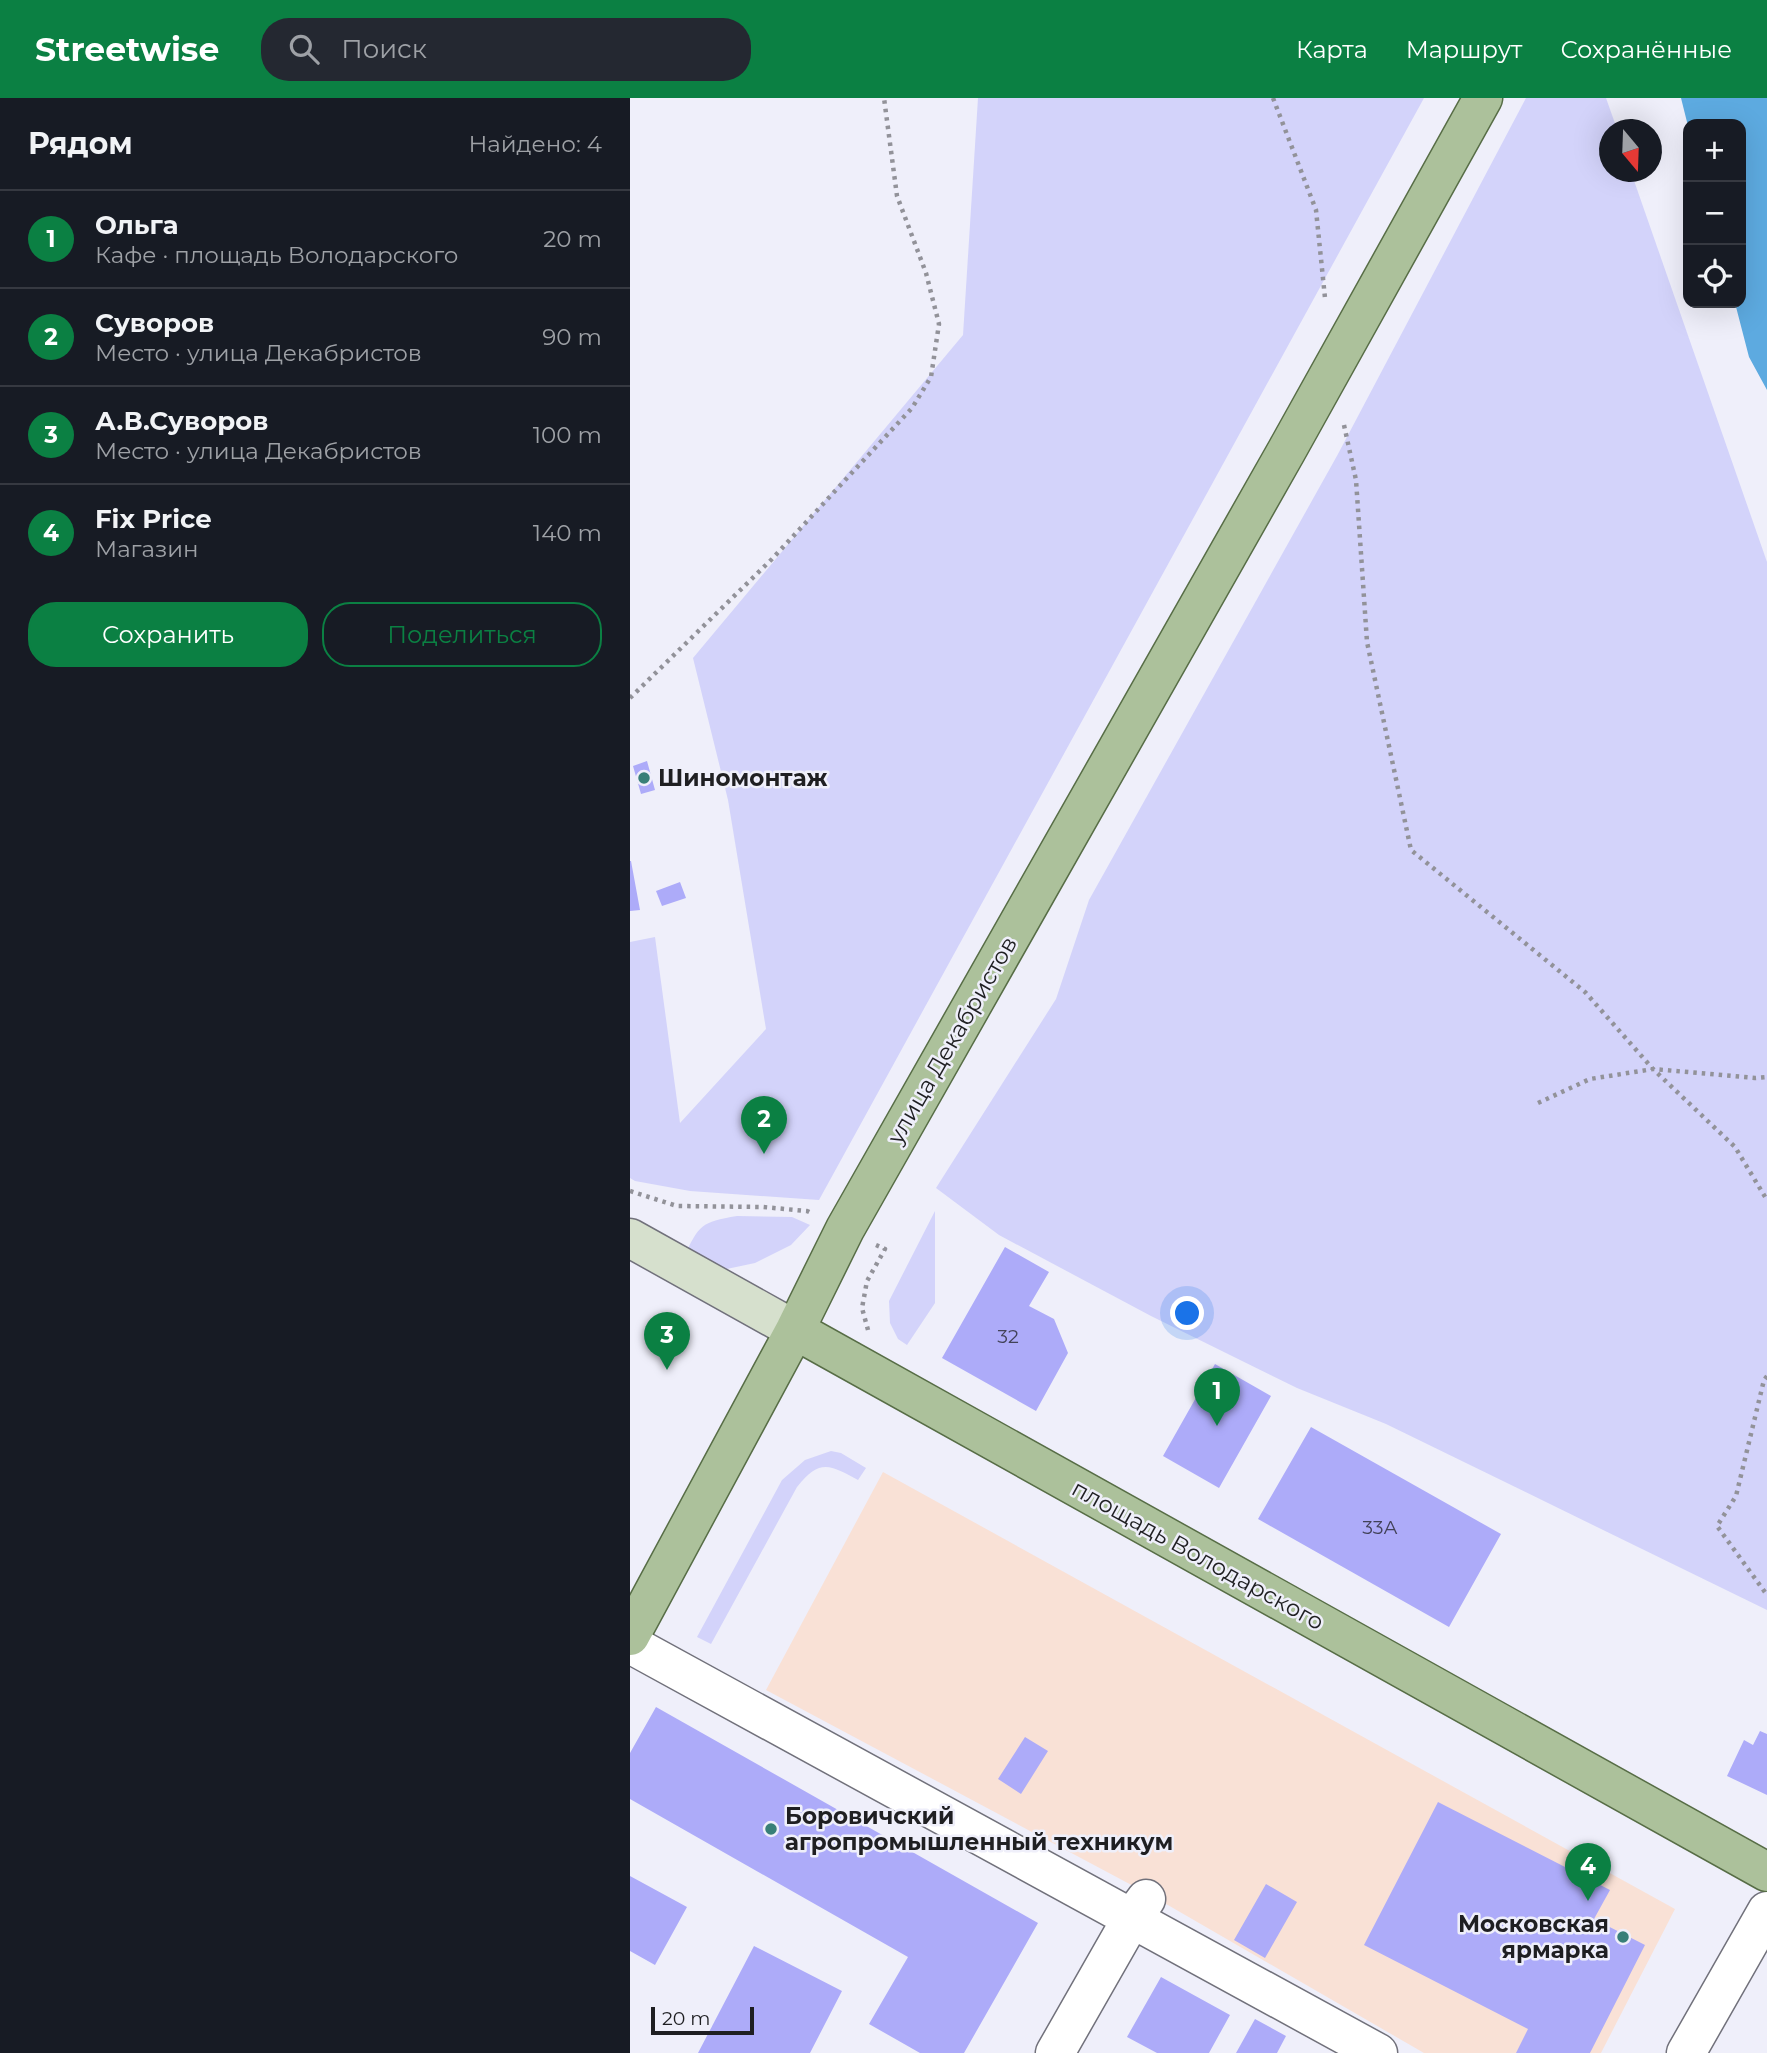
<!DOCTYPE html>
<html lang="ru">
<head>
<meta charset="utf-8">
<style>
  :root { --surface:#171b24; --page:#242831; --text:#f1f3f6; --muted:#9ea1a6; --line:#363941; --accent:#0b8043 }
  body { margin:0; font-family:Montserrat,sans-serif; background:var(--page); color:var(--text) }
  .controls { position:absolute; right:21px; top:21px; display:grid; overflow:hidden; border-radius:14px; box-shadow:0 7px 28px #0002 }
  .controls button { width:63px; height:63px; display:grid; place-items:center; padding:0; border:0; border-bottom:2px solid var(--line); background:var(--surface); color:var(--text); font:35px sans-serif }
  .compass { position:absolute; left:969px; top:21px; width:63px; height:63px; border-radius:50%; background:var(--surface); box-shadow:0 7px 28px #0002; rotate:161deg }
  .scale { position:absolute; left:21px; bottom:18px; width:103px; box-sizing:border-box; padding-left:7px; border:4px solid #1f1f22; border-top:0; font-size:19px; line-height:24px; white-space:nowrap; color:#1f1f22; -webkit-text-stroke:5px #efeffa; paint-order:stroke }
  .you { position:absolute; left:558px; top:1216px; width:24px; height:24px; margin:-18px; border:5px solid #fff; border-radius:50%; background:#1a73e8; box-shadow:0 0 0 10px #1a73e833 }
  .badge { display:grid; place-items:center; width:46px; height:46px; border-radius:50%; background:var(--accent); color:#fff; font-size:23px; font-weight:700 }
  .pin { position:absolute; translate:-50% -58px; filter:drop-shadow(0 2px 4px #0008) }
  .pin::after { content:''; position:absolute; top:37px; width:24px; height:21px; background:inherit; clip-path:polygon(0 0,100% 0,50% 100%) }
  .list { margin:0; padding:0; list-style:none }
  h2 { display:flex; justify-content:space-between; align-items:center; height:91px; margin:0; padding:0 28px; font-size:30px }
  h2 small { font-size:23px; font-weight:400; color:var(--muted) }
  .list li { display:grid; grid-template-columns:46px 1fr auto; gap:21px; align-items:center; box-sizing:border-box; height:98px; padding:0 28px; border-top:2px solid var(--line) }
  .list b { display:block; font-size:26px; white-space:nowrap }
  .list p { margin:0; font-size:23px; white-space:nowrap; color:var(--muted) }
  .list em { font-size:23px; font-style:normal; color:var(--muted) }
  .actions { display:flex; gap:14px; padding:21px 28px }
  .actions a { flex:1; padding:16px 0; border:2px solid var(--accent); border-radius:28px; text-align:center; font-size:24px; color:var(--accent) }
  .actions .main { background:var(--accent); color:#fff }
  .icon { flex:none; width:38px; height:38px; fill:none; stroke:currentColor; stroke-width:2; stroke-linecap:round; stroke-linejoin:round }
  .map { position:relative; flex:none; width:1137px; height:1955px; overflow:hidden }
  header { display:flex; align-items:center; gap:42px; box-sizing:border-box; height:98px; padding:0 35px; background:var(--accent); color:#fff }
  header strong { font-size:33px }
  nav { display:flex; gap:38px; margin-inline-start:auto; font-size:24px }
  .search { width:490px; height:63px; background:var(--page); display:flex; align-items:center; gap:18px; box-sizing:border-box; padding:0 24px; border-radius:28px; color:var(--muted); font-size:26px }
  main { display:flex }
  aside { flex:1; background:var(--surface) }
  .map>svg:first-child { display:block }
</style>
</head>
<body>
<header>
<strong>Streetwise</strong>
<div class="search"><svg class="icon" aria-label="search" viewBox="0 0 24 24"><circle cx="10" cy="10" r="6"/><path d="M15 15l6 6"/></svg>Поиск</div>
<nav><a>Карта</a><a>Маршрут</a><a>Сохранённые</a></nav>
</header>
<main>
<aside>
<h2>Рядом<small>Найдено: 4</small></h2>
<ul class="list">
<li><span class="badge">1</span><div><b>Ольга</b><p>Кафе · площадь Володарского</p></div><em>20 m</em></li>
<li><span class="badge">2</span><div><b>Суворов</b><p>Место · улица Декабристов</p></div><em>90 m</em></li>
<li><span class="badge">3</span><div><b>А.В.Суворов</b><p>Место · улица Декабристов</p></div><em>100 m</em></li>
<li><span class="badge">4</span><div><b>Fix Price</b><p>Магазин</p></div><em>140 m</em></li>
</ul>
<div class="actions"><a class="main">Сохранить</a><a>Поделиться</a></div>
</aside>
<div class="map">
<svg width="1137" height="1955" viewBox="0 0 1137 1955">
  <rect width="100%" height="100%" fill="#efeffa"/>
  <path fill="#f9e1d6" d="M253 1374 1045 1811 971 1955H794L524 1799 136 1592Z"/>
  <path fill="#d3d3fa" d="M348 0H794L189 1102 60 1093 5 1083 0 1080V844L25 839 50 1025 136 931 98 702 63 560 333 237Z
    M896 0H976L987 31 979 32V74H1001L1137 464V1512L756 1326 667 1290 521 1218 369 1137 306 1090 426 901 459 802 708 356Z
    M305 1113V1205L277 1247 268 1241 260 1225 259 1203Z
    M107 1118 162 1119 180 1127 161 1147 125 1165 92 1172 54 1159C69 1127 71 1124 107 1118Z
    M201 1353 211 1355 236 1370 228 1382C200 1367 190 1360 167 1389L81 1546 67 1539 152 1382 175 1362Z"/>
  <path fill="#5daae0" d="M1051 0H1137V292L1119 259 1105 205H1111V26H1058V28Z"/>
  <path fill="#adabf9" d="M17 663 25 692 11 696 3 668Z
    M0 763H1L10 812 0 813Z
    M50 784 56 800 32 808 26 793Z
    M375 1149 419 1174 399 1208 424 1221 438 1255 406 1313 312 1260Z
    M585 1266 641 1298 589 1390 533 1358Z
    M681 1329 871 1436 819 1529 628 1421Z
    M26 1609 408 1825 334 1955H290L239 1926 278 1859 0 1701V1655Z
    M1130 1633 1137 1636V1697L1097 1678 1114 1642 1123 1647Z
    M395 1639 418 1653 391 1696 368 1681Z
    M808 1704 980 1792 964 1821 1015 1847 960 1955H886L898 1931 734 1847Z
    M0 1778 57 1809 25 1867 0 1853Z
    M636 1786 667 1804 635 1860 604 1842Z
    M124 1848 212 1893 180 1955H68Z
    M531 1879 600 1917 579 1955H527L497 1939Z
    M625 1921 656 1938 647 1955H606Z"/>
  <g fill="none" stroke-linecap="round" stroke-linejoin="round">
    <g stroke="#71717b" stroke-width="41">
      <path id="minor" d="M0 1546 748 1955
        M425 1955 502 1820 516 1801"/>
    </g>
    <g stroke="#71717b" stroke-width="41">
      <path id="tertiary" d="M1056 1955 1137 1813"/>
    </g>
    <g stroke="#71717b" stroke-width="41">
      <path id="secondary" d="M0 1140 165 1232"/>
    </g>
    <g stroke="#576d46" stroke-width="41">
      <path id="primary" d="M165 1232 1137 1774
        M0 1538 165 1232 215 1131 657 352 853 0"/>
    </g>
    <path stroke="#929299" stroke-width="4.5" stroke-dasharray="3.5 5" stroke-linecap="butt" d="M643 0 686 112 695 200
      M714 327 726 382 737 544 781 752 955 894 1023 971 1105 1049 1137 1102
      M0 600 142 461 282 310 301 279 309 226 296 175 267 98 254 0
      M908 1005 960 981 1023 971 1125 980 1137 979
      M0 1093 47 1108 133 1109 177 1113 181 1115
      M238 1232 232 1210 237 1183 255 1151 246 1147
      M1137 1278 1134 1282 1106 1398 1087 1428 1137 1497"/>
    <use href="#minor" stroke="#fff" stroke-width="38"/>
    <use href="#tertiary" stroke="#fff" stroke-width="38"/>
    <use href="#secondary" stroke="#d6e0cd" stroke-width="38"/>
    <use href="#primary" stroke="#acc19b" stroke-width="38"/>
  </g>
  <g fill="#387f78" stroke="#efeffa" stroke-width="2.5">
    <circle cx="14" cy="680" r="7"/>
    <circle cx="141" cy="1731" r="7"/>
    <circle cx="993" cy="1839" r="7"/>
  </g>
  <g text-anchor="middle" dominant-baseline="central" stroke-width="5" stroke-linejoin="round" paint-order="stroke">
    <g font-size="19" fill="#424258">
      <text x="378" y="1238">32</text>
      <text x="750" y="1429">33А</text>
    </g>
    <g font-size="23" font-weight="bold" fill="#1f1f22" stroke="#efeffa" text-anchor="start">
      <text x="28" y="680">Шиномонтаж</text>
      <text x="155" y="1718">Боровичский<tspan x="155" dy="26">агропромышленный техникум</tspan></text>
      <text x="979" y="1826" text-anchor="end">Московская<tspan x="979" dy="26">ярмарка</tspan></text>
    </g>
    <g font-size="23" fill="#1f1f22" stroke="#efeffa">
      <text transform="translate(322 942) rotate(-60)">улица Декабристов</text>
      <text transform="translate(568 1457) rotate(29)">площадь Володарского</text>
    </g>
  </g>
</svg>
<div class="controls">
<button>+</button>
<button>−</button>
<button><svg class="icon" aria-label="locate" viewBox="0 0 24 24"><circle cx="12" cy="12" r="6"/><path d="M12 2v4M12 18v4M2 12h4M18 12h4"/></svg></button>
</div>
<svg class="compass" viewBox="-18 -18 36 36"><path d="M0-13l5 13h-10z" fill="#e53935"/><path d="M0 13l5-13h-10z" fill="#9ea1a6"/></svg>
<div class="scale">20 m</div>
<div class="you"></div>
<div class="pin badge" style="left:587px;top:1328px">1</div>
<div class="pin badge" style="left:134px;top:1056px">2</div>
<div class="pin badge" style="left:37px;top:1272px">3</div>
<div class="pin badge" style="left:958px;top:1803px">4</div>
</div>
</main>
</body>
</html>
